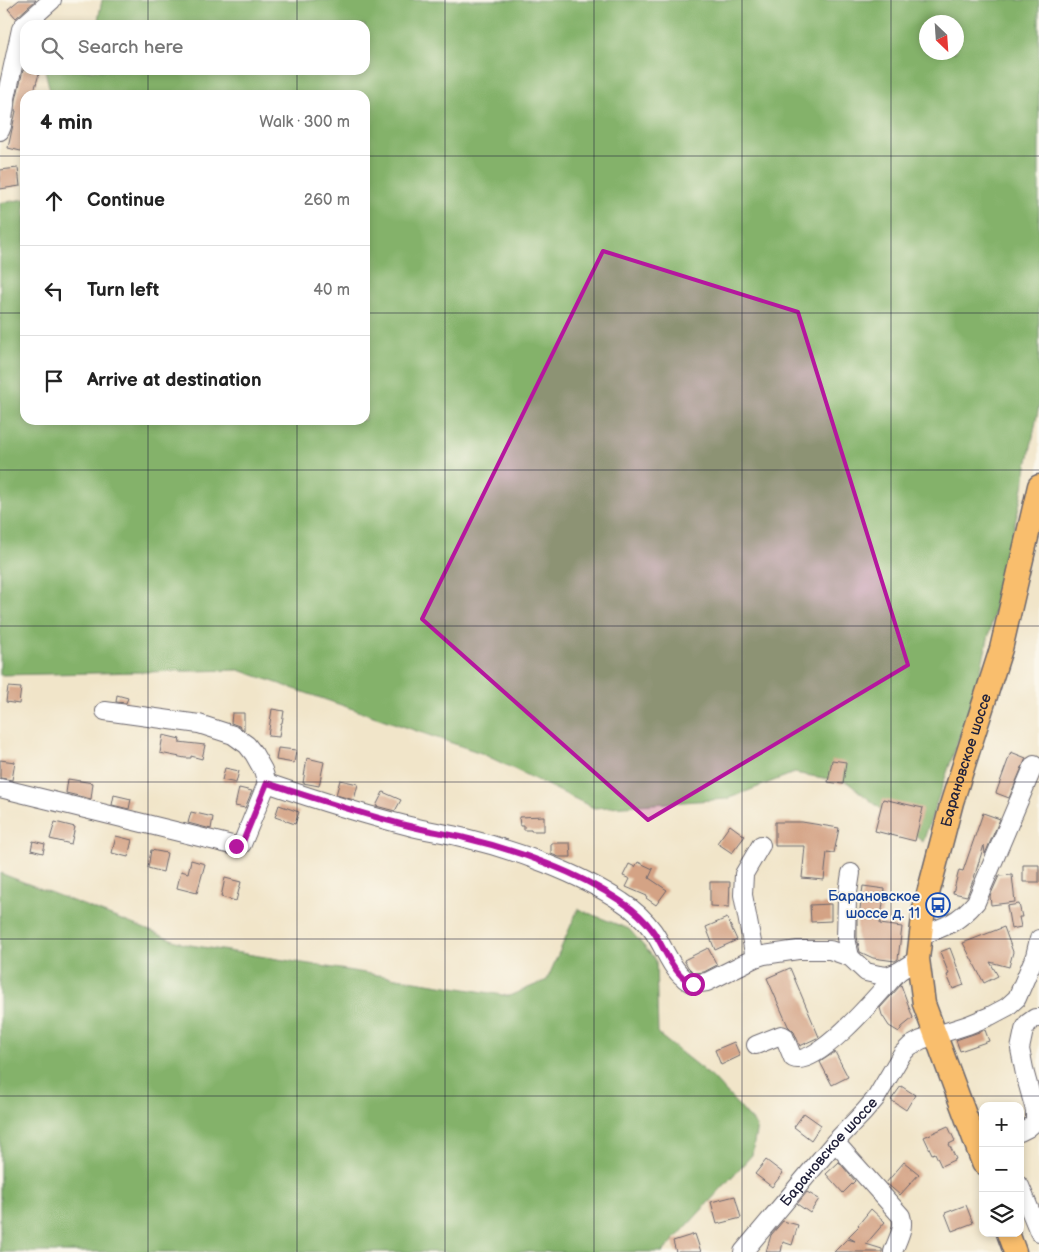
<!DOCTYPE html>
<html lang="en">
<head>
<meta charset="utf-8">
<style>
  :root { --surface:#fff; --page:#f2f2f2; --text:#222; --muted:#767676; --line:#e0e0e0 }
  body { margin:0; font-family:"Balsamiq Sans",sans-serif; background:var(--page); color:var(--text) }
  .controls { position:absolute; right:15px; bottom:15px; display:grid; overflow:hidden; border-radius:10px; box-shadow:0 2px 8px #0003 }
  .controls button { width:45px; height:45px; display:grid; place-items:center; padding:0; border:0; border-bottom:1px solid var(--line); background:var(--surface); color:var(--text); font:25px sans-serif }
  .compass { position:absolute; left:919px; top:15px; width:45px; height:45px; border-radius:50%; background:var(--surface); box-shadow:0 2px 8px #0003; rotate:155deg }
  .stop { position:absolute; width:15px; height:15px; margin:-11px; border:4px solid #b5179e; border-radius:50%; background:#fff }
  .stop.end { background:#b5179e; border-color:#fff; box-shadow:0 1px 5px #0008 }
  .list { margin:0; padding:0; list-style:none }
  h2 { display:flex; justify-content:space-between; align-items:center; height:65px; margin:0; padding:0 20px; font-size:21px }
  h2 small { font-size:16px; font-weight:400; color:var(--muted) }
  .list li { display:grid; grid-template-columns:32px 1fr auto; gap:15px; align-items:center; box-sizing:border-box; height:90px; padding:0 20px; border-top:1px solid var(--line) }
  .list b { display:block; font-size:19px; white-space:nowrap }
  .list em { font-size:16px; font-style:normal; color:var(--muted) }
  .icon { flex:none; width:28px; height:28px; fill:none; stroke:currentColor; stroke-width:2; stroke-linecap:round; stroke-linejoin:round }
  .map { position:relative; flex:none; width:1039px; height:1252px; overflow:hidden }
  .search { position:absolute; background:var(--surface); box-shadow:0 2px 8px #0003; left:20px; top:20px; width:350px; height:55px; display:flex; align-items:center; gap:12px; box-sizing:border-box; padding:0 18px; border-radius:15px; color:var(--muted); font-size:19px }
  .panel { position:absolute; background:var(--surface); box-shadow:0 2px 8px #0003; left:20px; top:90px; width:350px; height:335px; border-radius:15px }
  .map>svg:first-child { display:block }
</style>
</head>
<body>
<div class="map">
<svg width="1039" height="1252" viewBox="0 0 1039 1252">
  <rect width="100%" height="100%" fill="#fbf7ec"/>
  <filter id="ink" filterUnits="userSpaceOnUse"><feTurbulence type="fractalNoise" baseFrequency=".02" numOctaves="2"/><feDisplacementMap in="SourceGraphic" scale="10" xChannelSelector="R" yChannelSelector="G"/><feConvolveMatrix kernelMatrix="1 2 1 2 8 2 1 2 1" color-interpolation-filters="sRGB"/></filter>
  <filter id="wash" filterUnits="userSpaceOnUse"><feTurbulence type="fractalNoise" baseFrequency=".0096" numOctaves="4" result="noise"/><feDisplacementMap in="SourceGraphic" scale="20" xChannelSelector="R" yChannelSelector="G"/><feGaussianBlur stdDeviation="1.12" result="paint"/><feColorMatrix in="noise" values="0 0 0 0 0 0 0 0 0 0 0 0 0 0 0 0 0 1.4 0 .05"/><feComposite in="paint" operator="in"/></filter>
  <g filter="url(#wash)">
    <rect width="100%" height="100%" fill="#f1e5c9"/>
    <path fill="#84b26b" stroke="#536a53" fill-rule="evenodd" d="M102 0H1039V406L1020 502 977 686 923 842 847 782 794 773 727 799 594 808 481 753 239 670 0 675V203L25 199V420H365V95H51L45 70H365V25H97ZM926 22H956V52H926Z
      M0 873 184 944 509 996 547 980 578 909 629 929 656 960 658 1034 713 1078 757 1126 752 1155 663 1252H0Z"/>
    <g id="blocks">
      <path fill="#d4a385" d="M19 0H36L16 18 8 9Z
        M23 70H40L33 95H25V152L8 148 16 111H15L16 100Z
        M18 168 20 186 0 189V170Z
        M8 687 21 688 19 704 6 702Z
        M117 695 128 698 126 703 116 702Z
        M272 709 284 711 282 723H281L279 737 268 736Z
        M232 713H244V730L239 726 231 723Z
        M163 735 180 739 179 742 205 745 202 759 191 756V758H185L160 753Z
        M278 748 296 750 294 763 276 760Z
        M1011 752 1026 758 1009 798 996 793Z
        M307 758 324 762 319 786 303 783Z
        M0 760 15 762 12 780 0 778Z
        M832 760 846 762 843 784 828 782Z
        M225 768 239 771 236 783 222 780Z
        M68 779 93 783 91 799 66 793Z
        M340 780 358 784 354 800 336 795Z
        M239 788 252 791 245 808 235 806Z
        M383 792 401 800 395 811 376 806Z
        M114 795 131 799 129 809 112 805Z
        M883 799 923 808 915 841 875 831Z
        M279 805 299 812 295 824 275 817Z
        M191 812 213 817 211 829 188 823Z
        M983 813 1000 819 985 854 984 845 974 878 967 896 953 893 959 870 963 871Z
        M544 816V831H531V830H524V826H520L519 817Z
        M55 822 75 827 71 844 50 839Z
        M775 822H802L839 828 834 853 827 852 824 880 802 878 805 846H775Z
        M730 825 745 836 732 853 717 843Z
        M116 836 132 840 128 857 112 853Z
        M33 841 45 844 43 853 31 850Z
        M551 843H570L571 857H559L551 854Z
        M151 850 167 853 163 872 148 868Z
        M191 860 205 864 197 893 177 888 181 871 188 873Z
        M638 862 653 869 649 878 667 890 656 905 646 898 647 896 626 887 630 879 623 876 629 864 635 867Z
        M1023 865H1039V882H1023Z
        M1012 875 1015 902 991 905 990 896 999 876Z
        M225 878 241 882 236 901 221 897Z
        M710 882H730L729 907 710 906Z
        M863 886 885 889 880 924 902 927 898 959 895 961 873 958 860 952 857 937V916L859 917Z
        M831 904V921L811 922 810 905Z
        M1019 904 1022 917H1019L1021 927 1011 929 1007 906Z
        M727 918 737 940 715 950 706 927Z
        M1004 927 1013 952 1009 967 990 962 998 976 984 983 963 943Z
        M708 948 717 965 704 972 695 973 693 972 688 967 684 960Z
        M950 948 964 985 953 989 947 975 949 974 940 952Z
        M790 968 819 1037 800 1046 794 1032 788 1026 767 978Z
        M901 985 913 1018 902 1027 899 1032 889 1026 882 1015 880 1008Z
        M985 1030 989 1041 960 1051 956 1040Z
        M734 1042 740 1056 721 1065 715 1050Z
        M835 1052 848 1077 832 1085 820 1062Z
        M901 1086 915 1095 906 1110 891 1100Z
        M804 1113 821 1125 811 1140 794 1127Z
        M948 1126 955 1141 949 1144 956 1159 941 1166 935 1153 932 1154 924 1137Z
        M766 1160 783 1173 772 1187 755 1174Z
        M839 1162 855 1181 843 1193 826 1174Z
        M904 1162 919 1174 900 1195 886 1183Z
        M807 1192 819 1199 810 1213 797 1204Z
        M735 1196 741 1218 717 1224 711 1202Z
        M966 1205 973 1223 952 1231 945 1213Z
        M871 1209 885 1222 866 1244 882 1249V1252H834L847 1239 855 1241 848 1237 859 1226 858 1225Z
        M783 1221 798 1225 792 1245 783 1242 781 1252H766L771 1235Z
        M695 1234 701 1252H676L673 1241Z"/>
    </g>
  </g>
  <g filter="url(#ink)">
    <use href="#blocks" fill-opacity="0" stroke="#6a666d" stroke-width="1"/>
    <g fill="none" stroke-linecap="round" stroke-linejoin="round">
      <g stroke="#6a666d" stroke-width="20">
        <g id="minor">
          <path d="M0 131 2 126 6 98 21 29 23 26 52 0"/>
          <path d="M267 783C314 799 361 814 409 826 427 831 446 833 465 838 515 850 579 873 622 902 633 909 645 920 653 931 663 945 670 967 684 978 686 981 690 982 693 984L707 982 755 958 764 955 798 950H830L850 957 866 972 879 975 887 976 898 972 918 959"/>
          <path d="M0 788 236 846H240L242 844 267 783 263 770 254 754 247 745 233 735 199 724 105 711"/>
          <path d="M920 935C944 928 959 922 976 902L1034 765"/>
          <path d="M850 957 846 938 847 899 851 873"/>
          <path d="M755 958 743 895 744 874 761 845"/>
          <path d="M756 1045 781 1035 784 1036 793 1058C817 1069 883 989 898 972"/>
          <path d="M1020 1132 1028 1128 1035 1122V1110L1025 1074 1020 1049 1024 1030 1028 1023 1035 1018H1039"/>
          <path d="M835 1142 901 1216C905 1228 897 1240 893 1252"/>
          <path d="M1020 1186 1039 1232"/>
          <path id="s1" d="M743 1252 835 1142 864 1112 876 1098 902 1054 910 1046 921 1040 968 1025 990 1016 1007 1007 1017 998 1035 956 1039 939"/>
        </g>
      </g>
      <g stroke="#6a666d" stroke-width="25">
        <g id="major">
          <path id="s2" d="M983 1163 924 1004 918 959 924 909 952 802 1001 649 1039 486"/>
          <path d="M1008 1233 1015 1252"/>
        </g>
      </g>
      <use href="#minor" stroke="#fff" stroke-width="18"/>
      <use href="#major" stroke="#f9be6d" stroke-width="22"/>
    </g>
  </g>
  <g fill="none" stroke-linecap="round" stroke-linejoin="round" filter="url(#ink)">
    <path stroke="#b5179e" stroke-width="6" d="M236 846H240L242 844 267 783C314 798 361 814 409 826 427 831 446 833 465 838 516 850 578 872 622 902 633 909 645 920 653 931 663 945 670 967 684 978 686 981 690 982 693 984"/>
  </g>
  <path fill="#b5179e" fill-opacity="0.2" stroke="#b5179e" stroke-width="4" stroke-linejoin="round" d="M603 251 798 312 908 665 648 820 422 619Z"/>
  <path fill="none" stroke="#22223b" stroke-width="1" stroke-opacity="0.55" d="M148 0V25M297 0V25M445 0V1252M594 0V1252M742 0V1252M891 0V1252M148 70V95M297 70V95M0 156H25M365 156H1039M0 313H25M365 313H1039M148 420V1252M297 420V1252M0 470H1039M0 626H1039M0 782H1039M0 939H1039M0 1096H1039"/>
  <defs>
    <g id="bus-ring" transform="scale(1.25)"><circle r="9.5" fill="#fbf7ec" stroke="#1a4fb4" stroke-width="1.5"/><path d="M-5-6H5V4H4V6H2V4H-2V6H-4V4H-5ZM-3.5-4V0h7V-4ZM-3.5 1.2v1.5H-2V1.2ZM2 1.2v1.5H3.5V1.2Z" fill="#1a4fb4"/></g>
  </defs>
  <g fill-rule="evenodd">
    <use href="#bus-ring" x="938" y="905"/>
  </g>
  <g text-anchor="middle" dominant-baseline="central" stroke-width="4" stroke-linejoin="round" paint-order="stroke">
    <g font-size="15" fill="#22223b" stroke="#fbf7ec">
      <text stroke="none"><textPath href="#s2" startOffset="420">Барановское шоссе</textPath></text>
      <text stroke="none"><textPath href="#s1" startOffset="132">Барановское шоссе</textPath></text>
    </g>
    <g font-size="15" fill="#164399" stroke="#fbf7ec" text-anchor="end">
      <text x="920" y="896">Барановское<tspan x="920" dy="17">шоссе д. 11</tspan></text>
    </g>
  </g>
</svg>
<div class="controls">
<button>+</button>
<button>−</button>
<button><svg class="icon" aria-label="layers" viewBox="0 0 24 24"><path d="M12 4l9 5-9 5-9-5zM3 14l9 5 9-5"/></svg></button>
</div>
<svg class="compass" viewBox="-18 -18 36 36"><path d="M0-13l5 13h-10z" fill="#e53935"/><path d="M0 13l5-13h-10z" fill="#767676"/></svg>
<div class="stop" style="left:693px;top:984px"></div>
<div class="stop end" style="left:236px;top:846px"></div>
<div class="search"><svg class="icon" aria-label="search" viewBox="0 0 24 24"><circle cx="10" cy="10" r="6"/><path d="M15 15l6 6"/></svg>Search here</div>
<section class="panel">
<h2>4 min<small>Walk · 300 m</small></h2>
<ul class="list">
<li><svg class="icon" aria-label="ahead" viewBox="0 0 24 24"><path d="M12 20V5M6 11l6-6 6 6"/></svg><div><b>Continue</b></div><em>260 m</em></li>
<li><svg class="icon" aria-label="left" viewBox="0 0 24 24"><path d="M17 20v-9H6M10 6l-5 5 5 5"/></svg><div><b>Turn left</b></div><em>40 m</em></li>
<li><svg class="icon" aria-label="arrive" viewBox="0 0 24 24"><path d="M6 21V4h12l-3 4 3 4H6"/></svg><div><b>Arrive at destination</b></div></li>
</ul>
</section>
</div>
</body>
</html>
